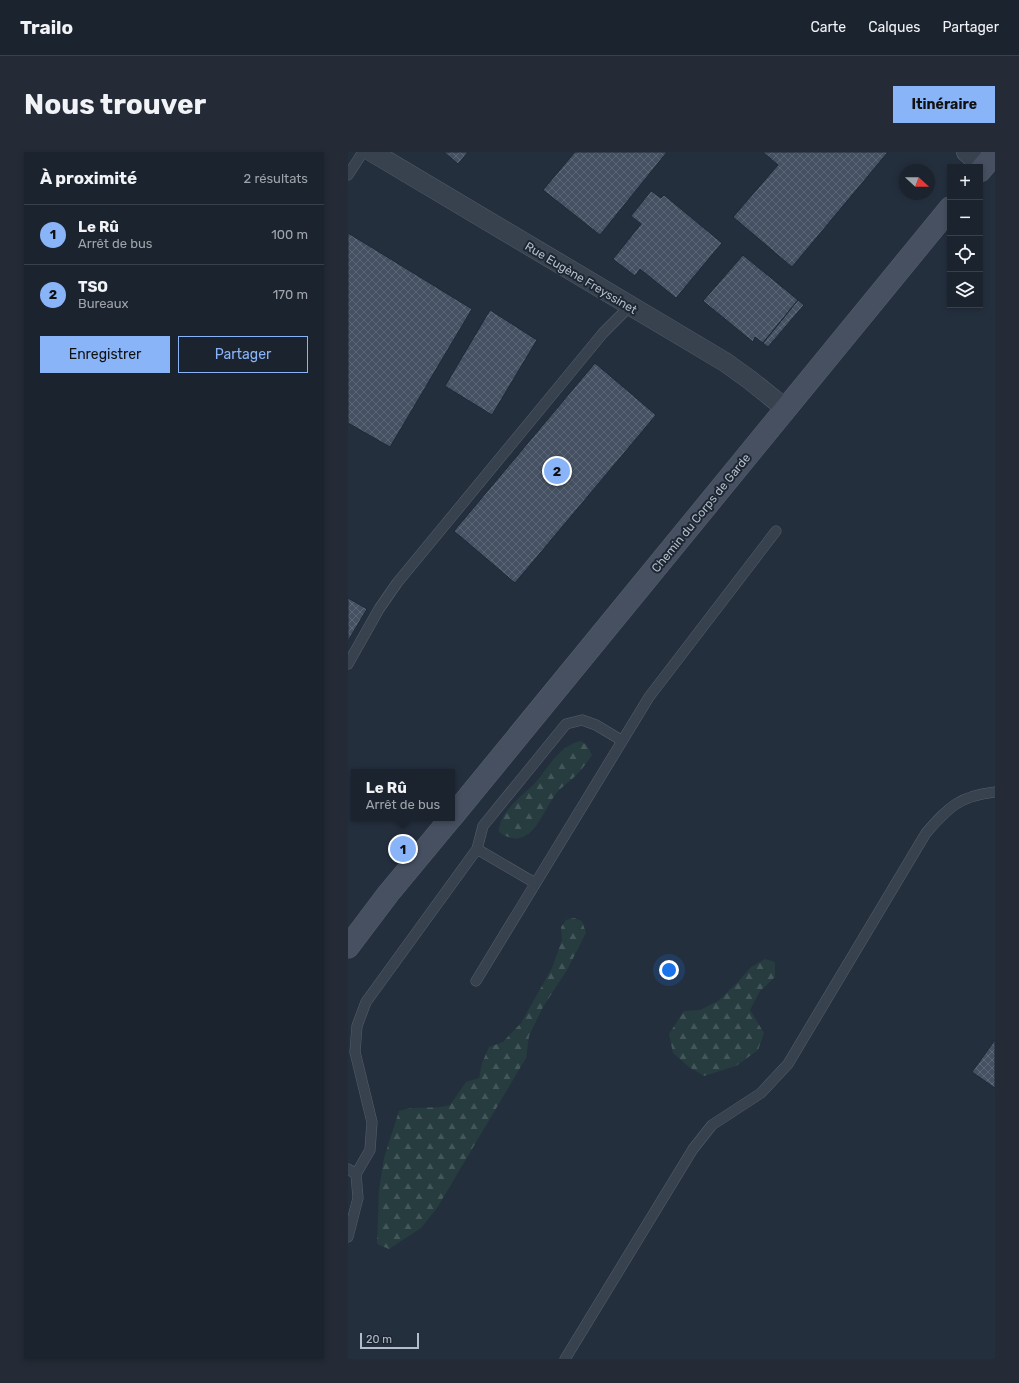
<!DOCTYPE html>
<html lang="fr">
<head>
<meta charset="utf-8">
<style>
  :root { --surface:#1b232e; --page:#242b36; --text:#f1f3f6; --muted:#a0a4aa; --line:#39404a; --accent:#8ab4f8 }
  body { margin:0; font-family:Rubik,sans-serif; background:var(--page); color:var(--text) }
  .controls { position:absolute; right:12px; top:12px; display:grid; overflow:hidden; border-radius:0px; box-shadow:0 2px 6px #0003 }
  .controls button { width:36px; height:36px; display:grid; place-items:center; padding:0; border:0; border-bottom:1px solid var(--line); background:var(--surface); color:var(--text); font:20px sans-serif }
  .compass { position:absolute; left:551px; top:12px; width:36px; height:36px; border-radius:50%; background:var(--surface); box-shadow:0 2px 6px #0003; rotate:111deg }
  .scale { position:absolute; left:12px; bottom:10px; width:59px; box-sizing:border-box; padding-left:4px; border:2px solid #b4bcc9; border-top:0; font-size:11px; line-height:14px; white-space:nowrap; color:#b4bcc9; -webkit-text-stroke:3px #1d2633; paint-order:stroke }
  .you { position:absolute; left:321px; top:818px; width:14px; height:14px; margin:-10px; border:3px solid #fff; border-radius:50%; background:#1a73e8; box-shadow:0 0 0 6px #1a73e833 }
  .badge { display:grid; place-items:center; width:26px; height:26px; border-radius:50%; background:var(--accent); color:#111; font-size:13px; font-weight:700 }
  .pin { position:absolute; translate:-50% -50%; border:2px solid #fff; box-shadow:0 1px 4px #0006 }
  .popup { position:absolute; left:3px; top:617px; width:104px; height:52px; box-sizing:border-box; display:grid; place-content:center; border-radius:0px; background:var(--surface); filter:drop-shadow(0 1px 3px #0005); font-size:13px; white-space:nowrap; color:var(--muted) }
  .popup b { font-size:15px; color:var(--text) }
  .popup::after { content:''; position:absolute; left:50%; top:100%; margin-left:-8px; border:8px solid transparent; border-top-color:var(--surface) }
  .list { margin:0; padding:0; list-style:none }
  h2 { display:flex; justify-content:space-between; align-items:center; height:52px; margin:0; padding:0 16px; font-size:17px }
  h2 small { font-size:13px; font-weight:400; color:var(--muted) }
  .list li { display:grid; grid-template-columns:26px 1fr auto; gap:12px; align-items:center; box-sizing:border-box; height:60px; padding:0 16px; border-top:1px solid var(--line) }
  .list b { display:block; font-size:15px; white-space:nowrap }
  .list p { margin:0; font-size:13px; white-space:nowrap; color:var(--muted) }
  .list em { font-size:13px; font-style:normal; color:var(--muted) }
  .actions { display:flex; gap:8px; padding:12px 16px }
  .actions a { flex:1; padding:9px 0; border:1px solid var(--accent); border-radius:0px; text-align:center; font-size:14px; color:var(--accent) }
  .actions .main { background:var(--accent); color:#111 }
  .icon { flex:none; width:22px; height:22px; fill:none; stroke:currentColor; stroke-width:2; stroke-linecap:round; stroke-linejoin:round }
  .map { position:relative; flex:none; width:647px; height:1207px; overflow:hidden; border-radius:0px }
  header { display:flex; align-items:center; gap:24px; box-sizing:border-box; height:56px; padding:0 20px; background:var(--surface); border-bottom:1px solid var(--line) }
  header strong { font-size:19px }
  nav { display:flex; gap:22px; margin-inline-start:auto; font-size:14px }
  .intro { display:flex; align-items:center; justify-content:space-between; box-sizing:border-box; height:96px; padding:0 24px }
  h1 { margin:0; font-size:28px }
  .button { padding:10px 18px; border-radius:0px; background:var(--accent); color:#111; font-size:14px; font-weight:700 }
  main { display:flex; gap:24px; padding:0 24px }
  aside { flex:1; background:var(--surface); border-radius:0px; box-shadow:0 2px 6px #0003 }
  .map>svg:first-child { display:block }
</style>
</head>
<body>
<header>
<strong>Trailo</strong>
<nav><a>Carte</a><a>Calques</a><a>Partager</a></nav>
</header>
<div class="intro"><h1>Nous trouver</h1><a class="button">Itinéraire</a></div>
<main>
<aside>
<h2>À proximité<small>2 résultats</small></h2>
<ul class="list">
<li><span class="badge">1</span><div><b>Le Rû</b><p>Arrêt de bus</p></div><em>100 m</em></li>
<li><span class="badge">2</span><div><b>TSO</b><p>Bureaux</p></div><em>170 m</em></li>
</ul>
<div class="actions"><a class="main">Enregistrer</a><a>Partager</a></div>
</aside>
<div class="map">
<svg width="647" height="1207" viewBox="0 0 647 1207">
  <defs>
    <pattern id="forest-firs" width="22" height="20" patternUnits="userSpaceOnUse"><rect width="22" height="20" fill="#263c3f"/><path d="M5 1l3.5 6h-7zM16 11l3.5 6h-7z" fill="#435659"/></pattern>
    <pattern id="building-cross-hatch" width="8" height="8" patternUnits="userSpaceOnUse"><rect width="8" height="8" fill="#455162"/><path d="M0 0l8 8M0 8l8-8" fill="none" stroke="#5d6877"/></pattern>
  </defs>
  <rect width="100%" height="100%" fill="#242f3e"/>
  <path fill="url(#forest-firs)" d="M232 589 238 592 244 603C238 612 232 620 224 627 220 631 214 635 210 639 194 658 184 703 151 680 151 660 172 646 186 632 202 615 208 596 232 589Z
    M226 766 234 769 238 781 219 818 195 855 181 884 178 906 89 1056 73 1076 41 1097 29 1092 31 1038 36 1006 51 959C68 953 84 958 102 953L118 930 131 926 134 911 141 895 155 890 173 871 204 816 214 788 213 775 218 768Z
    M417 807 427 810V825L412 839 402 858 416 881 410 898 388 914 356 924 341 915 325 901 321 882 336 859 352 858 370 849 388 832 403 815Z"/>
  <path fill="url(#building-cross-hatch)" stroke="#1f2835" d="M96 0H120L110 12Z
    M227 0H319L252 83 195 38Z
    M415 0H540L444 115 385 65 430 13Z
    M303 39 313 46 316 43 374 91 328 146 292 117 287 124 265 107 293 72 283 64Z
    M0 81 124 157 42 295 0 271Z
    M395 103 450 148 415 191 407 185 405 190 355 149Z
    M450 148 456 153 420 195 415 191Z
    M142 158 189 188 144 263 97 234Z
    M247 211 308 263 167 431 106 379Z
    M0 446 19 457 0 489Z
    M647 888V936L624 920Z"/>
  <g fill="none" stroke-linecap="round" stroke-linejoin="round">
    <g stroke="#565f6c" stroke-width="11">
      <path id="lane" d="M0 23 15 0
        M0 512 31 457 49 431 255 181 281 155
        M129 697 135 674 218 572 234 568 248 573 273 588
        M128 829 301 545 428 379
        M0 1017 8 1022 10 1046 0 1085
        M8 1022 22 998 24 970 7 900 9 874 18 850 129 697 187 731
        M217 1207 345 997 364 973 413 941 440 912 578 681C601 655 611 644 647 640"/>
    </g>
    <g stroke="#565f6c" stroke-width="20">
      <path id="street" d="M24 0 377 210 402 228 438 257
        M618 0 636 15"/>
    </g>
    <g stroke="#565f6c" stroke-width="23">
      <path id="secondary" d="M632 19 647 1
        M104 665 602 56
        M0 795 40 742 103 666"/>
    </g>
    <use href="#lane" stroke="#38414e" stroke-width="10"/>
    <use href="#street" stroke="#38414e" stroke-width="19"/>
    <use href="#secondary" stroke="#465061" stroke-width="22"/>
  </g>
  <g text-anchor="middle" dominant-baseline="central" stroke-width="4" stroke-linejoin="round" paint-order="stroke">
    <g font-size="12" fill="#b4bcc9" stroke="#1d2633">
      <text transform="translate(233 126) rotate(31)">Rue Eugène Freyssinet</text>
      <text transform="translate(353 361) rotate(-51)">Chemin du Corps de Garde</text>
    </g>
  </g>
</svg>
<div class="controls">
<button>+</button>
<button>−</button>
<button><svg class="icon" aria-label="locate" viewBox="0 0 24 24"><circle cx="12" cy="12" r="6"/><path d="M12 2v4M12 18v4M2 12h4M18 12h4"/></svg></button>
<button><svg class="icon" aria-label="layers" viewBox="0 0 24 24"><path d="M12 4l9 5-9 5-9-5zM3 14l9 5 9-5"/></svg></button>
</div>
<svg class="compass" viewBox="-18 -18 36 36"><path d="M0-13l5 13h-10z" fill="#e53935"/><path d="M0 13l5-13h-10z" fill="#a0a4aa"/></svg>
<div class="scale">20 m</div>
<div class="you"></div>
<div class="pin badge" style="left:55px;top:697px">1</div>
<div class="popup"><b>Le Rû</b>Arrêt de bus</div>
<div class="pin badge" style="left:209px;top:319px">2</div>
</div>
</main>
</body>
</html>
